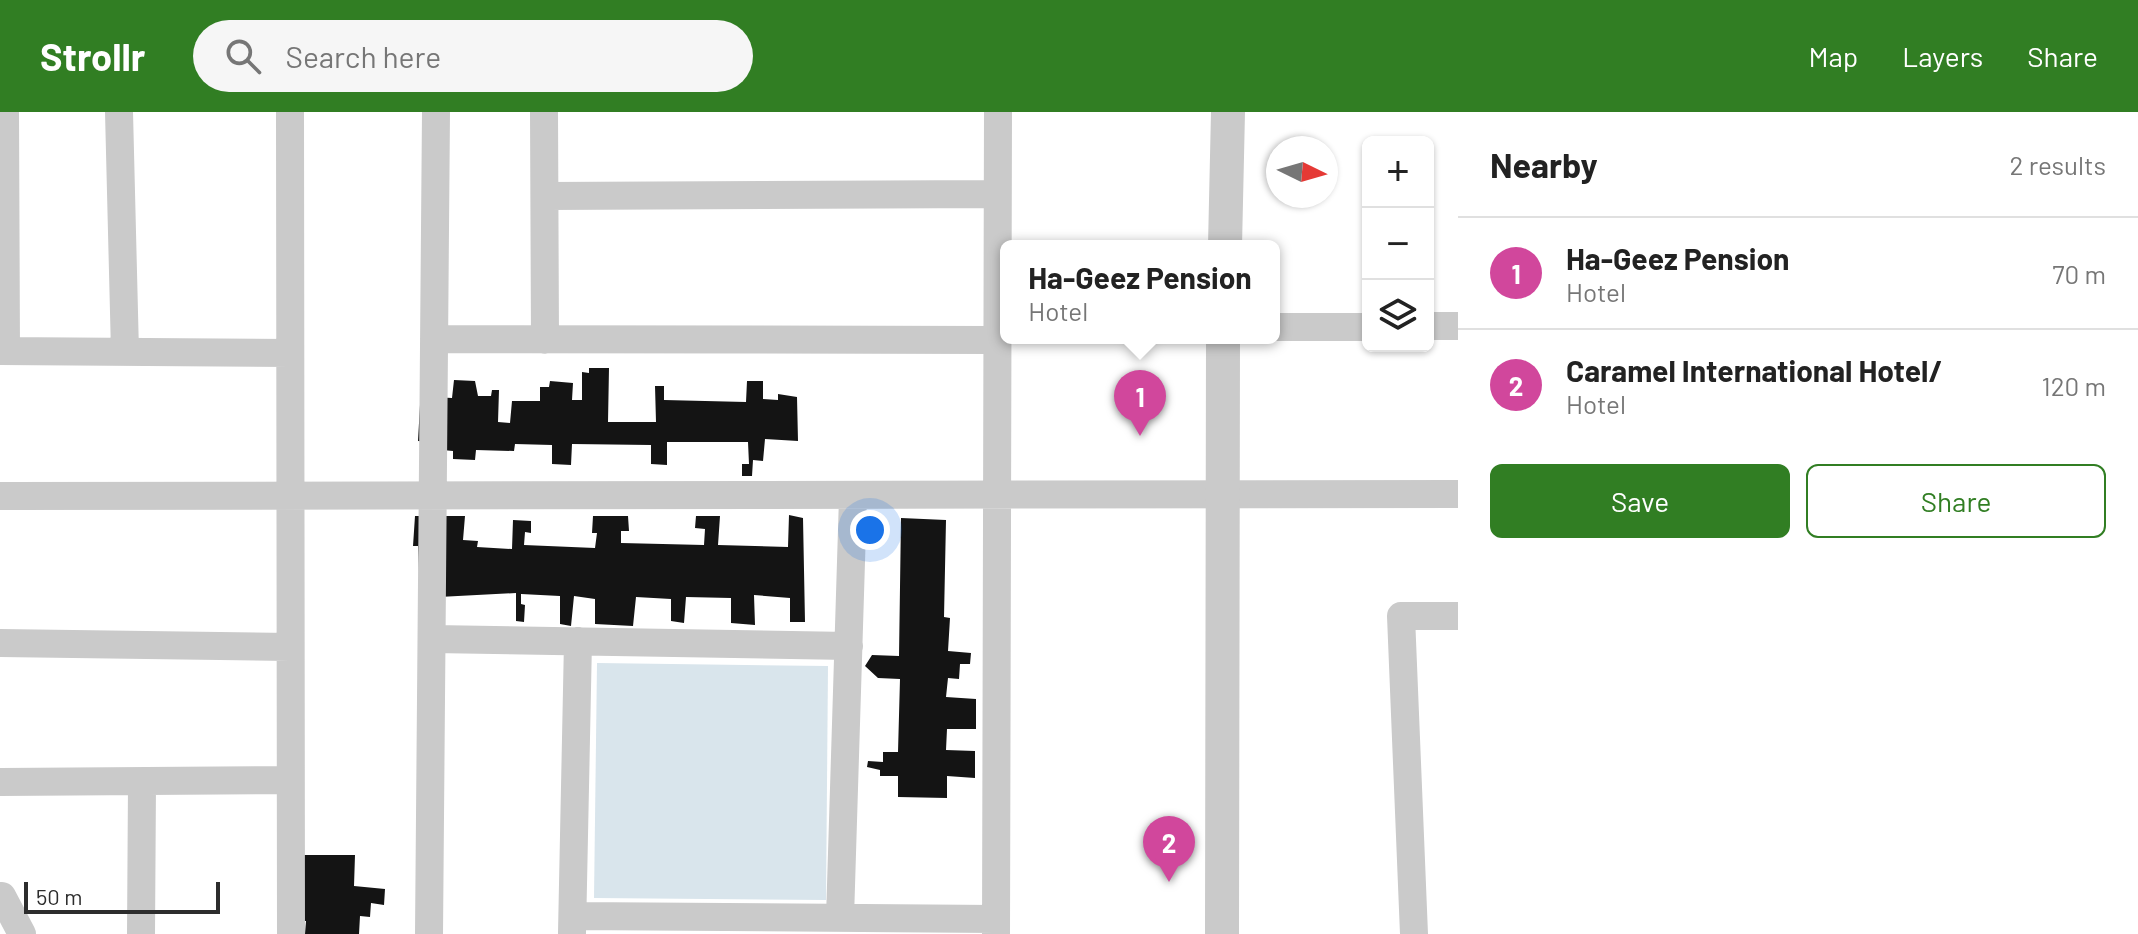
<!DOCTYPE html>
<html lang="en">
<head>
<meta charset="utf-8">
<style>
  :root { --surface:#fff; --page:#f6f6f6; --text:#222; --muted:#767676; --line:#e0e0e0; --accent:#317e23 }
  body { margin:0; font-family:Barlow,sans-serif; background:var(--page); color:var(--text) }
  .controls { position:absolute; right:24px; top:24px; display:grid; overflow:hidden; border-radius:12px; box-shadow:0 2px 6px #0004 }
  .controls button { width:72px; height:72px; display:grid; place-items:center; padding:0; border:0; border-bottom:2px solid var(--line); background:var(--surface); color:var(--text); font:40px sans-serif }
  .compass { position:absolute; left:1266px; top:24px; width:72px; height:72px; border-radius:50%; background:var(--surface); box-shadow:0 2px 6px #0004; rotate:95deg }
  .scale { position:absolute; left:24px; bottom:20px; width:196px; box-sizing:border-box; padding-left:8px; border:4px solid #2d2d2d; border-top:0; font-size:22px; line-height:28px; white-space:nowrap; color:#2d2d2d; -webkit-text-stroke:6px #fff; paint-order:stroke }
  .you { position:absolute; left:870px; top:418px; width:28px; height:28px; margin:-20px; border:6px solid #fff; border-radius:50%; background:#1a73e8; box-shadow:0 0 0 12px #1a73e833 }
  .badge { display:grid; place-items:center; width:52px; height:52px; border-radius:50%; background:var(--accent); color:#fff; font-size:26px; font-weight:700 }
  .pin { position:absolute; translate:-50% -66px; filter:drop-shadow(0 2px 4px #0008) }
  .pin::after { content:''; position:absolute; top:42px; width:28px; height:24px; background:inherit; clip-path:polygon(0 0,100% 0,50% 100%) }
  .popup { position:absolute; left:1000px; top:128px; width:280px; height:104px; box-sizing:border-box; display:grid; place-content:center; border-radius:12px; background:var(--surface); filter:drop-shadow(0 2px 6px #0005); font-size:26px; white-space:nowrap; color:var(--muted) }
  .popup b { font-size:30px; color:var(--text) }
  .popup::after { content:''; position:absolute; left:50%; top:100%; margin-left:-16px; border:16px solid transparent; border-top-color:var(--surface) }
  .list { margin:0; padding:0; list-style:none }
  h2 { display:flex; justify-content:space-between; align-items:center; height:104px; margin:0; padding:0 32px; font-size:34px }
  h2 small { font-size:26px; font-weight:400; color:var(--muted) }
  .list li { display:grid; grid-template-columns:52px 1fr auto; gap:24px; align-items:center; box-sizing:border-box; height:112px; padding:0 32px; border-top:2px solid var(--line) }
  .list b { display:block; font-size:30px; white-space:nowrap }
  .list p { margin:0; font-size:26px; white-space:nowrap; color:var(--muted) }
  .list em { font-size:26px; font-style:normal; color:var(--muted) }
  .actions { display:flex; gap:16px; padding:24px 32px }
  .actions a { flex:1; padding:18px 0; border:2px solid var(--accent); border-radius:12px; text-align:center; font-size:28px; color:var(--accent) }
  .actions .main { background:var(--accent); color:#fff }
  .icon { flex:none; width:44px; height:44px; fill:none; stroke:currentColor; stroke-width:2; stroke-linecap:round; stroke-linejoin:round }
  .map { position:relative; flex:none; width:1458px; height:822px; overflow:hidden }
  header { display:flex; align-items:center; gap:48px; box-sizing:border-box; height:112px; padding:0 40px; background:var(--accent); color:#fff }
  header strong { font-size:38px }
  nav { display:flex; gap:44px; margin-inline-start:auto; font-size:28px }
  .search { width:560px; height:72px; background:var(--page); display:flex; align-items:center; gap:20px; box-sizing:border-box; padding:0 28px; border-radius:44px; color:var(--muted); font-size:30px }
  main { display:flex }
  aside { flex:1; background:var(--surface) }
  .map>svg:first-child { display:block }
</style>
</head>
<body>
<header>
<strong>Strollr</strong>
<div class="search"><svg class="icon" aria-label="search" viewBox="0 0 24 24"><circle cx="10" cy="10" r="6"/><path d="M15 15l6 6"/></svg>Search here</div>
<nav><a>Map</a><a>Layers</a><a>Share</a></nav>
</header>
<main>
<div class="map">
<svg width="1458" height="822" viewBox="0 0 1458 822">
  <rect width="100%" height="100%" fill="#fff"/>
  <path fill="#d9e5ec" d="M597 551 828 554 826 788 594 786Z"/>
  <path fill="#141414" d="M589 256H609L608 310H656L655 274H664V288L746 290 747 269H763V287L778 288V282L797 285 798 329 765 327 763 349 753 348 752 364H742V352H749L748 330H667V353L651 352V333L572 332 571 353 552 352V333L515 332 514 339 476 338 475 348 453 347V339L432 337 433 330 418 329 420 293 433 285 452 286 454 268 475 269 478 284H491L492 278H499L498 310 510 311 512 289H540V275H549L550 269 573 271 572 288H582V260L589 261Z
    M789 403 803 406 805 510H790V486L754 483 755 513 731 511V486L686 485 684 511 671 509V487L636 485 633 514 595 512V487L574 484 571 514 560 512V484L521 482V492L525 493 524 510 516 509V481L420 486 418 434H413L415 404H465L463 428 478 429 477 435 512 437 513 408 531 409V421L525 420 524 433 595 436 597 421H592L593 404H628L629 419H621V431L704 433 705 417 695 416 696 404H720L718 433 788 435Z
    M901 406 946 408 944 505 950 506 948 539 971 541 970 552H960L959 567 948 566 946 585 976 587V617H947L946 638 975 639V666L947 664V686L898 685V664H880V658L867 655 868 649 883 650V640H898L900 567 878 566 865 554 872 543 899 544Z
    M284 743H355L354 774 385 777 384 793 371 791 370 805 360 804 359 822H305L306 809 280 808Z"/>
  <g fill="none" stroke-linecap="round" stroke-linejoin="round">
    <path stroke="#cacaca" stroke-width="28" d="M5 0 6 239
      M119 0 125 240
      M290 0 291 822
      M544 0 545 228
      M546 84 996 82
      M1428 214H1458
      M1274 215H1368
      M434 227 996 228
      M0 239 290 241
      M0 384 1458 382
      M433 527 849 534
      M0 531 290 535
      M0 670 290 668
      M2 784 22 822
      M573 804 996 807
      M840 806 853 385
      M572 821 578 529
      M141 822 142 671
      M429 822 436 0
      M996 822 998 0
      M1414 822 1401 504H1458"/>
    <path stroke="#cacaca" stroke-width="34" d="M1225 134 1228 0
      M1222 822 1223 226"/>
  </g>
</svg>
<div class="controls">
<button>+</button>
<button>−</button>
<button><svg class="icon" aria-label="layers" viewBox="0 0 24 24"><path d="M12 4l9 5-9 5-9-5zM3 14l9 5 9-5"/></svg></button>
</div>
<svg class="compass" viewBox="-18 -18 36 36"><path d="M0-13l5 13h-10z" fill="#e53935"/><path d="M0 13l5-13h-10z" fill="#767676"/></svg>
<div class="scale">50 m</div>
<div class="you"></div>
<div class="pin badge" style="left:1140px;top:324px;background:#d1479c">1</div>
<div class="popup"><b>Ha-Geez Pension</b>Hotel</div>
<div class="pin badge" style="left:1169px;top:770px;background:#d1479c">2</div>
</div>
<aside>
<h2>Nearby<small>2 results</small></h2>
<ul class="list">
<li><span class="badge" style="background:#d1479c">1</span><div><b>Ha-Geez Pension</b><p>Hotel</p></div><em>70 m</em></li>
<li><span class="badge" style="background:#d1479c">2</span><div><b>Caramel International Hotel/</b><p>Hotel</p></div><em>120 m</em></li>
</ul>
<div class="actions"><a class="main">Save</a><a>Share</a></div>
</aside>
</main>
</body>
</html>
